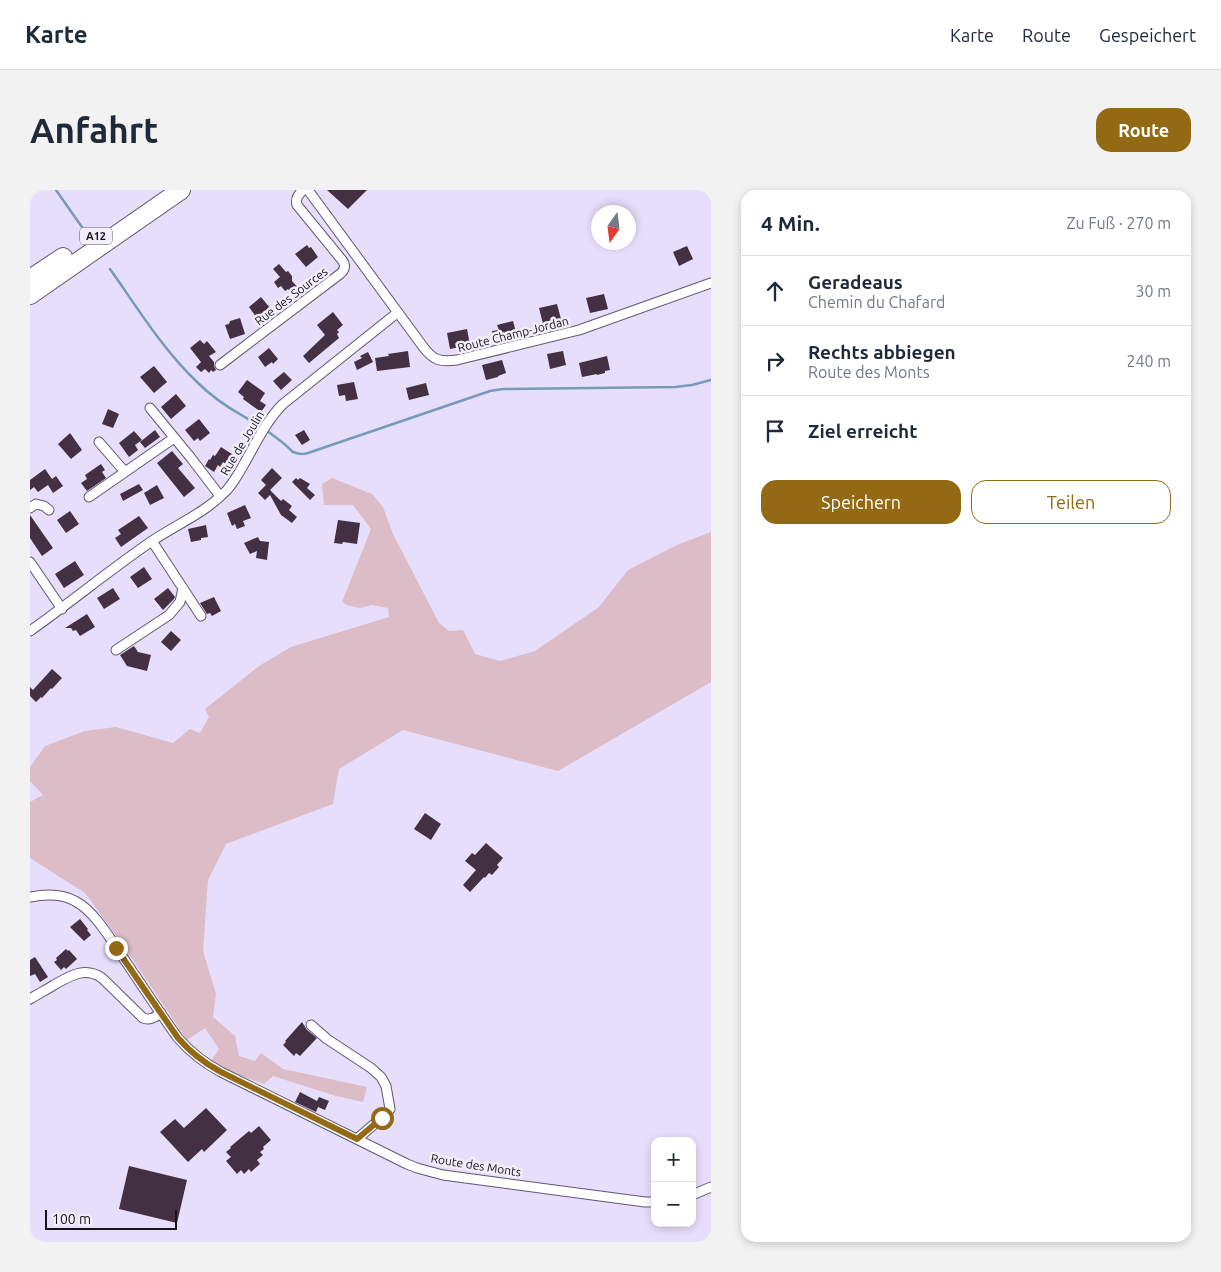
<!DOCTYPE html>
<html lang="de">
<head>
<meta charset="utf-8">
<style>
  :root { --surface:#fff; --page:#f2f2f3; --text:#1f2937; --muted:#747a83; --line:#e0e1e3; --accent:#936913 }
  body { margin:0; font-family:Ubuntu,sans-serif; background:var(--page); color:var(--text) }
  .controls { position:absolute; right:15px; bottom:15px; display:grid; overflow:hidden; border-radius:10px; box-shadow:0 2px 8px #0003 }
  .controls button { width:45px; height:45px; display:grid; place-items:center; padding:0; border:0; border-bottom:1px solid var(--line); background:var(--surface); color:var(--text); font:25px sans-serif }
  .compass { position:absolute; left:561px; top:15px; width:45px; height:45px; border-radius:50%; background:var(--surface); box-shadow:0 2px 8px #0003; rotate:194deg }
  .scale { position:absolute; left:15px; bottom:12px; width:132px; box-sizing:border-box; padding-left:5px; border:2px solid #16131d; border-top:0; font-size:14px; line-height:18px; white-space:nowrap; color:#16131d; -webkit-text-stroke:4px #f2eefa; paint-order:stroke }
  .stop { position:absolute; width:15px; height:15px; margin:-11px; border:4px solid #936913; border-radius:50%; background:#fff }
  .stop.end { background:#936913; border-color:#fff; box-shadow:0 1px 5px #0008 }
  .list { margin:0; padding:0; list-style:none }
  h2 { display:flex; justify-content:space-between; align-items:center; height:65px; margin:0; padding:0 20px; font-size:21px }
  h2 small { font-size:16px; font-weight:400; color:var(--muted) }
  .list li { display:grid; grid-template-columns:32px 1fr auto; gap:15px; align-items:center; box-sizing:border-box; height:70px; padding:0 20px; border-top:1px solid var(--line) }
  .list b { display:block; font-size:19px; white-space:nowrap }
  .list p { margin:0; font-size:16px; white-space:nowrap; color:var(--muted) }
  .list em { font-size:16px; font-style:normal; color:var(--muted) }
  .actions { display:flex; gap:10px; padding:15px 20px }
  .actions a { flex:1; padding:11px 0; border:1px solid var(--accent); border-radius:15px; text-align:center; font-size:18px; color:var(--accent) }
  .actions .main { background:var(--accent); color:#fff }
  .icon { flex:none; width:28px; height:28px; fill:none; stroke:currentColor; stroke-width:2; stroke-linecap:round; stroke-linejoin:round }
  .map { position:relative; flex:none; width:681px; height:1052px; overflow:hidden; border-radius:15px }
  header { display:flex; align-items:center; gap:30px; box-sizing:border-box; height:70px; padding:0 25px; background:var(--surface); border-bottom:1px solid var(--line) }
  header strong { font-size:24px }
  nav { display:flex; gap:28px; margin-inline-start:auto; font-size:18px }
  .intro { display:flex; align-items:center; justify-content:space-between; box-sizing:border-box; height:120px; padding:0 30px }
  h1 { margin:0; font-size:35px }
  .button { padding:12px 22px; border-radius:15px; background:var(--accent); color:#fff; font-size:18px; font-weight:700 }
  main { display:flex; gap:30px; padding:0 30px }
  aside { flex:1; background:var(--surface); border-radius:15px; box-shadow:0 2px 8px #0003 }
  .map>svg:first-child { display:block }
</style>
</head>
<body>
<header>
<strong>Karte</strong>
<nav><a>Karte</a><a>Route</a><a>Gespeichert</a></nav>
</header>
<div class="intro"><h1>Anfahrt</h1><a class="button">Route</a></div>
<main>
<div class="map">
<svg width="681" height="1052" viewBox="0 0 681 1052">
  <rect width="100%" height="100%" fill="#e7defc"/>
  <path fill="#dbbcc7" d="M302 288 342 304 353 317 363 344 409 433 419 441 433 440 445 464 470 471 505 461 569 417 598 380 647 355 681 342V492L528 581 373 540 309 579 303 614 196 654 178 690 173 761 186 804 183 827 205 846 209 866 225 871 231 863 253 879 337 897 333 912 306 906 243 886 234 894 195 880 181 871 189 859 175 838 157 850 95 758 55 703 0 668V612L13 605 0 591V577L15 556 55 541 86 537 143 553 160 539 170 543 179 527 175 519 229 476 261 457 359 427 358 418 342 415 330 418 317 415 312 412 341 339 323 315H294L292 294Z"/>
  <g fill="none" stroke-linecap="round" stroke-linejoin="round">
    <path stroke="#769ab8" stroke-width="2.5" d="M26 0 54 40
      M80 79C107 117 133 160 167 192 180 205 197 217 213 226 231 237 248 247 263 262 268 264 272 265 278 263L460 201 473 199 645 197 662 195 681 190"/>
  </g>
  <path fill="#433043" d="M297 0H337L318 19Z
    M277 55 279 58 281 57 288 67 276 77 265 64Z
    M657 56 663 69 649 76 643 62Z
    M249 74 256 82 258 81 262 86V91L270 100 263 106 258 99 255 101 251 96 248 98 244 92 250 87 243 79Z
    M574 104 578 119 560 123 556 108Z
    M231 107 240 118 232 125 237 131 229 138 224 131 227 128 219 117Z
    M527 114 531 129 513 134 509 118Z
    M303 122 313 135 307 140 309 142 307 144 309 148 279 173 273 166 295 145 287 135Z
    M210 128 215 144 200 149 195 135 199 134 200 131Z
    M483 131 487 146 472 149 471 147 464 148 462 141 469 140 467 135Z
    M437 139 440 155 420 159 417 143Z
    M170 150 174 154 177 151 186 162 179 166 184 172V176L186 180 183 182 181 180 179 183 175 179 171 182 166 177 171 172 160 158Z
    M239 158 248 169 243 174 242 172 235 177 228 167Z
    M378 161 380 177 347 181 345 168 359 166 358 164Z
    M533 161 536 175 520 179 517 164Z
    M338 162 343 172 327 180 324 172 332 168 330 166Z
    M577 166 580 180 575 181V183L567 185V184L552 187 549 173Z
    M472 170 476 183 468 186V187L456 190 452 175Z
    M124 176 137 192 124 203 110 187Z
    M254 182 262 190 251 200 243 191Z
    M217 190 235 203 230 211 236 215 231 222 213 209 214 207 208 202Z
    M324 192 328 209 316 211 315 205 309 206 307 195Z
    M396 193 399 205 379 210 376 198Z
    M146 204 156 216 141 229 131 217Z
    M78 219 89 224 83 238 72 234Z
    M169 229 180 243 170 251 168 248 164 251 155 240Z
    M125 240 130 247 115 258 110 252Z
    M274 240 280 250 272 255 265 245Z
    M104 241 112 250 105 255 108 260 99 267 89 253Z
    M40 243 52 260 41 269 28 254Z
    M191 257 205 266 199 276 193 272 190 277 188 275 184 282 175 276 179 269 180 270 183 265 185 266Z
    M142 261 153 274 148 278 165 298 154 307 127 273Z
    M71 274 75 280 72 282 76 288 57 301 51 293 57 289 55 285Z
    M242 278 252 288 240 300 251 311 253 309 262 316 259 320 267 327 262 333 251 325 240 305 235 310 228 303 236 295 231 290Z
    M15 279 22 289 26 286 33 296 23 303 18 295 8 302 4 297 0 300V290Z
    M266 288 268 290 270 288 280 294 277 298 285 305 280 310 262 292Z
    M109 294 113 300 93 311 90 304Z
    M127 295 134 308 120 315 114 303Z
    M215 315 221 328 213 331 215 336 207 339 205 334 202 336 197 323Z
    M40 321 49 334 36 343 27 330Z
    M0 325 23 358 12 366 0 348Z
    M109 326 118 338 91 357 85 348 91 344 88 340Z
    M308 330 330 333 327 354 313 352 312 354 304 353Z
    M176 335 178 347 171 348V350L161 352 158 339Z
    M228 347 230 351 239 352 237 370 226 368 227 361 220 364 214 353Z
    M45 371 54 385 34 398 25 384Z
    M114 377 122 389 108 398 100 387Z
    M83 398 90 409 74 419 67 408Z
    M138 398 145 407 144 409 133 420 124 409Z
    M184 407 191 421 182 426 180 423 177 424 170 413Z
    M57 424 65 437 50 446 46 440 43 441 41 438H35Z
    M141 441 151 450 141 461 131 452Z
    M104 456 108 462 121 465 117 481 97 476 90 465Z
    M22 479 32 488 22 499 21 498 12 508 11 507 6 512 0 506V497L3 500Z
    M395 623 411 634 401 650 384 639Z
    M456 653 473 668 467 675 469 677 462 685 459 683 455 688 454 687 440 702 433 695 446 680 435 671 442 663 445 665Z
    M50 729 58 739 57 740 61 745 54 751 40 737Z
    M36 759 38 761 39 760 47 769 36 779 34 777 31 780 24 772 27 770 26 768Z
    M5 767 18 787 10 792 5 784 0 786V770Z
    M272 832 277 840 287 848 270 866 266 863 264 866 253 855 256 852 255 851Z
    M270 902 287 911 289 907 299 911 295 920 288 917 286 922 265 912Z
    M176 918 197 940 174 962 172 959 158 972 130 942 145 929 154 938Z
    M229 936 241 950 233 957 234 959 230 962 233 965 227 970 230 974 221 982 219 979 214 984 211 980 207 984 196 971 201 967 196 962 201 958 200 957 219 941 221 943Z
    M99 976 157 990 147 1033 89 1019Z"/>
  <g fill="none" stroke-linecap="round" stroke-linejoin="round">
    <g stroke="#5f5771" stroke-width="11">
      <path id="minor" d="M278 0 394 158C404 171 411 172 427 170L549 140 681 93
        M190 175 310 84C315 80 316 75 312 70L267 15C265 8 269 4 273 0
        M120 218 161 268 190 306
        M69 252 95 282
        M59 307 144 248
        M0 318 6 314 14 316 19 320
        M122 351 171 426
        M0 372 32 419
        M0 441C41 412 81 379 122 351 149 333 175 323 197 300 204 292 209 283 214 274 226 253 236 231 253 214L367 123
        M86 460 139 425 150 412 153 398
        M0 707C15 704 31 703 45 711 65 721 83 753 96 772 113 797 130 823 148 848 161 863 174 873 191 882L377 974 387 978 413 985 615 1012H625
        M0 809C8 804 16 800 24 795 40 786 55 776 72 788L113 828C120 831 125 827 131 823
        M281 835 297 849 341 878 351 887 356 896 360 919 356 924 327 949
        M662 1005 681 997"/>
    </g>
    <g stroke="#5f5771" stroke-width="20">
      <path id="motorway" d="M0 89 33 67
        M0 105 151 0"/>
    </g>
    <use href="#minor" stroke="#fff" stroke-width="9"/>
    <use href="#motorway" stroke="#fff" stroke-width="18"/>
  </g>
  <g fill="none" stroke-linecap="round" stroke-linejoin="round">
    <path stroke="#936913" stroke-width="6" d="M86 758 148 848C161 863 174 873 191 882L327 949 352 928"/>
  </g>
  <g text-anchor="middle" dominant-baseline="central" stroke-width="5" stroke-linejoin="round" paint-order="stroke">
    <rect fill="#f2eefa" stroke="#58555f" stroke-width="1" x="50" y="37.5" width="32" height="17" rx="4"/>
    <g font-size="11" font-weight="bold" fill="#16131d">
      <text x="66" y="46">A12</text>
    </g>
    <g font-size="12" fill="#16131d" stroke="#f2eefa">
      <text transform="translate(261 106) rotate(-37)">Rue des Sources</text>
      <text transform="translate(483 144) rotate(-14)">Route Champ-Jordan</text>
      <text transform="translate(212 253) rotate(-59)">Rue de Joulin</text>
      <text transform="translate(446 975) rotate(9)">Route des Monts</text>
    </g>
  </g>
</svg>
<div class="controls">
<button>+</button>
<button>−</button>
</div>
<svg class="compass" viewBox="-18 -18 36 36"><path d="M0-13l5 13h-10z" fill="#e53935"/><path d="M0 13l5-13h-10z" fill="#747a83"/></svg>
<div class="scale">100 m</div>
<div class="stop" style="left:352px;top:928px"></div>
<div class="stop end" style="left:86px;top:758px"></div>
</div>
<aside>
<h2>4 Min.<small>Zu Fuß · 270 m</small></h2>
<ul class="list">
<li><svg class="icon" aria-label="ahead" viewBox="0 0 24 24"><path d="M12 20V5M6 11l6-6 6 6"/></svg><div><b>Geradeaus</b><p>Chemin du Chafard</p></div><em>30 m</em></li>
<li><svg class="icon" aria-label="right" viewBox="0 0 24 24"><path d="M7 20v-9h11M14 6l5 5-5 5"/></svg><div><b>Rechts abbiegen</b><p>Route des Monts</p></div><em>240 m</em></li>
<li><svg class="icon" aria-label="arrive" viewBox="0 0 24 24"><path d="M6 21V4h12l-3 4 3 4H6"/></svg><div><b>Ziel erreicht</b></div></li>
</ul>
<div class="actions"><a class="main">Speichern</a><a>Teilen</a></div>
</aside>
</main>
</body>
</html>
